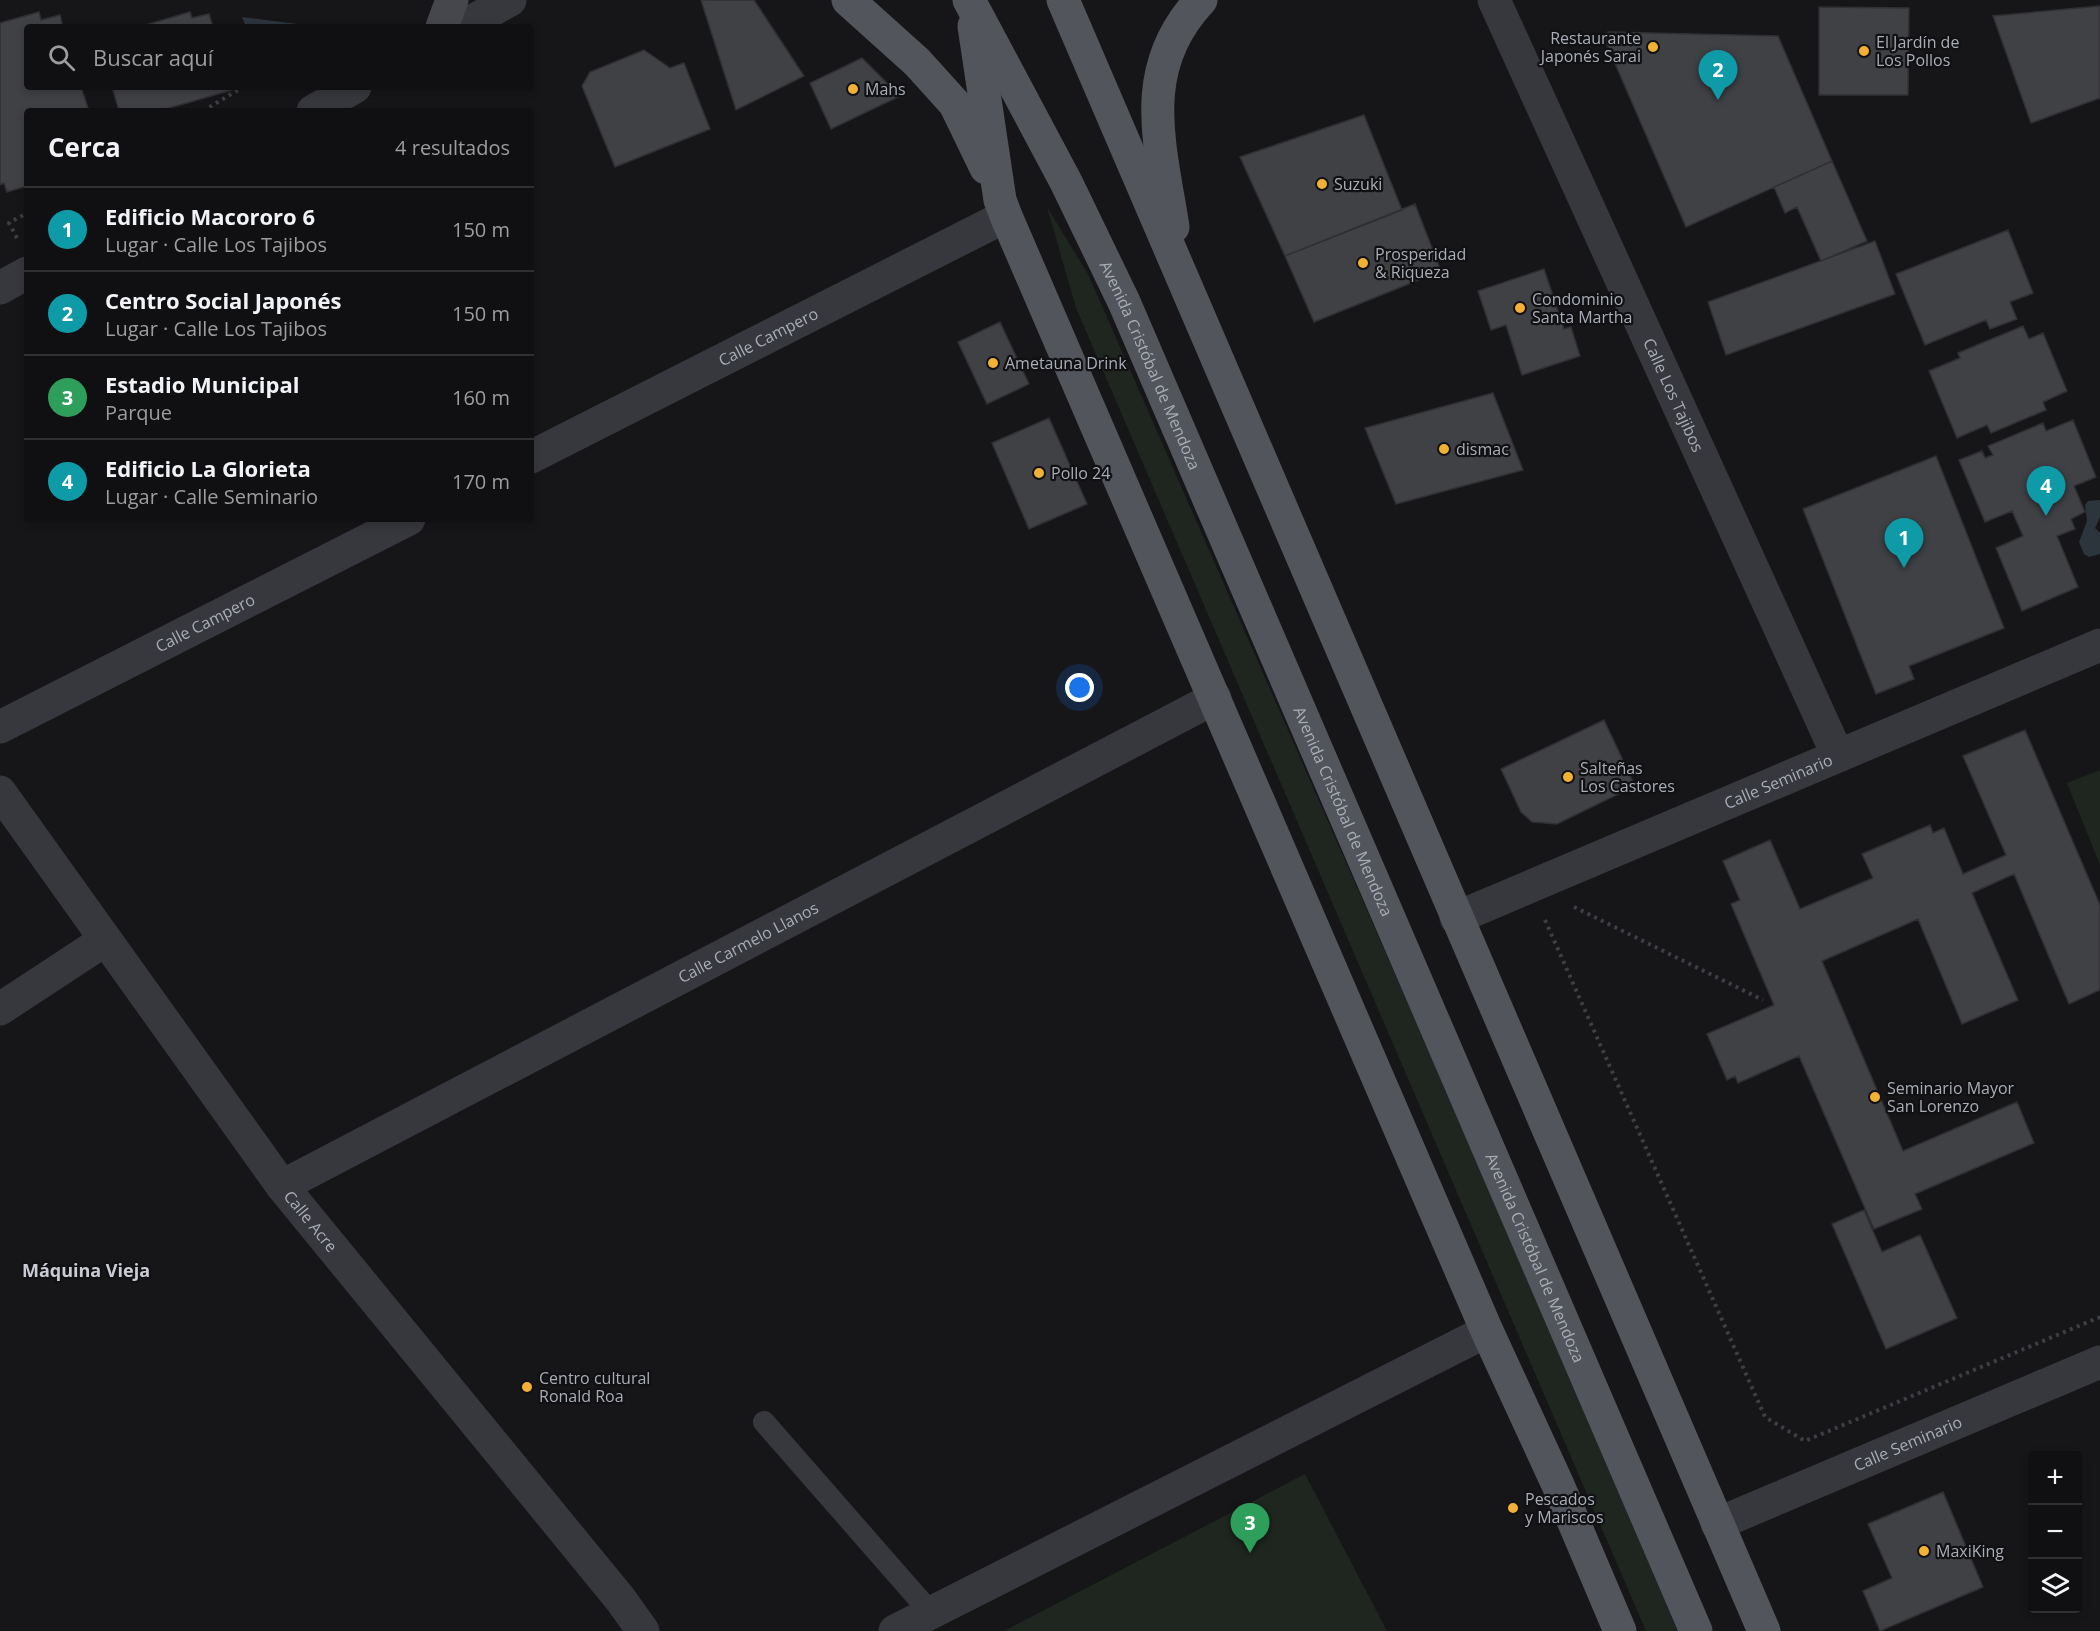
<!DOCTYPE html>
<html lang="es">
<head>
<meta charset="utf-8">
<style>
  :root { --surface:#101012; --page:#19191b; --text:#f1f3f6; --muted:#9c9d9f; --line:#303032; --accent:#db2777 }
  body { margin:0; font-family:"Open Sans",sans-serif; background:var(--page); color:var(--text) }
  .controls { position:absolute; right:18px; bottom:18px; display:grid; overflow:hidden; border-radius:6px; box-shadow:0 3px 9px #0003 }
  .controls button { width:54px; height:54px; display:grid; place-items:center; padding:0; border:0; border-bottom:2px solid var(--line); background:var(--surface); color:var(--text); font:30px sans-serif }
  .you { position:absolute; left:1080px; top:688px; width:21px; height:21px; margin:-15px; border:4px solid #fff; border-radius:50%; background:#1a73e8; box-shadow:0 0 0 9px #1a73e833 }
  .badge { display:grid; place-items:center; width:39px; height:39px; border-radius:50%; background:var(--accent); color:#fff; font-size:20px; font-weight:700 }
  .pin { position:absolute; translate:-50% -50px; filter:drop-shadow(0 2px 3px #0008) }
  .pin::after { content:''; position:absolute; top:32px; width:21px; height:18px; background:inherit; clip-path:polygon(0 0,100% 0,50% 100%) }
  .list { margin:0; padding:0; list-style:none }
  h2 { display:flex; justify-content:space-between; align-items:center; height:78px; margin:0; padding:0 24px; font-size:26px }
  h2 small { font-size:20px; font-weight:400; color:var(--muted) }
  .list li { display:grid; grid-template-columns:39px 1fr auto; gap:18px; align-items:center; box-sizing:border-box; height:84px; padding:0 24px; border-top:2px solid var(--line) }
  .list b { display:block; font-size:22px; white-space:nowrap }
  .list p { margin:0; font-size:20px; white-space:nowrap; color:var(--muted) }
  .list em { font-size:20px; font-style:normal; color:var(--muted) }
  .icon { flex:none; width:33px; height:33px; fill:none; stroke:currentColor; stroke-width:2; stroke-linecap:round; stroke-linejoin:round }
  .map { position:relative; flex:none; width:2100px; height:1631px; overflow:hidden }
  .search { position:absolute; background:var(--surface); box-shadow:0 3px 9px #0003; left:24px; top:24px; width:510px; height:66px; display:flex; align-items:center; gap:15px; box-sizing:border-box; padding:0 21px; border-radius:6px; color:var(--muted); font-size:22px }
  .panel { position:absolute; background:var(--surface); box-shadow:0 3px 9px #0003; left:24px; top:108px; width:510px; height:414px; border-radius:6px }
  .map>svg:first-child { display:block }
</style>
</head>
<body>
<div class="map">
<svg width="2100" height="1631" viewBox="0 0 2100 1631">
  <rect width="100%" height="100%" fill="#161618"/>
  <path fill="#1e261f" d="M1047 207 1088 274 1683 1631H1646L1076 308Z
    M2100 770V865L2067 783Z
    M1305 1474 1387 1631H1004Z"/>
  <path fill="#2c353c" d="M242 17 306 25 246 27Z
    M2100 500V517L2095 528 2100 533V554L2089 557 2084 554 2079 542 2087 521 2085 505 2088 501Z"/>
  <path fill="#404145" stroke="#303034" stroke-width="1.5" d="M701 0H754L804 76 736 110Z
    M2100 6V98L2031 123 1993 16Z
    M1819 7 1909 8 1908 95H1819Z
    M39 12 41 20 60 15 63 27H27V87H81L89 111H27V186L7 192 4 183 0 185V23Z
    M190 12 192 18 209 14 213 27H139Z
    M1608 32 1778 36 1832 161 1686 227 1604 38Z
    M644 50 670 68 684 63 710 129 615 167 582 86 590 72Z
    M862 58 900 96 831 129 810 83Z
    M112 87H231L232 90 159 111H119Z
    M1364 115 1402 210 1285 256 1240 157Z
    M1832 161 1867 241 1821 261 1797 207 1785 213 1774 187Z
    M1415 204 1441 271 1314 322 1285 256Z
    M2008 230 2033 293 2010 302 2017 319 1990 329 1986 320 1925 345 1896 274Z
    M1875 241 1895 294 1726 355 1708 302Z
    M1544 269 1564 329 1571 327 1580 356 1522 375 1506 325 1491 330 1478 291Z
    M1000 322 1029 384 987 404 958 342Z
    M2023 326 2029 339 2043 333 2067 391 2043 402 2046 410 1991 433 1987 425 1957 438 1929 371 1960 358 1958 353Z
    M1493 393 1523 470 1396 504 1365 428Z
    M1049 418 1087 504 1029 529 992 443Z
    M2073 420 2096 477 2074 486 2085 512 2071 519 2075 529 2057 536 2078 587 2022 611 1996 548 2023 536 2012 511 1985 522 1959 460 1982 451 1985 458 1993 455 1988 446 2043 423 2046 431Z
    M1936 456 2004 628 1909 666 1914 679 1876 694 1803 509Z
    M1604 720 1635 786 1557 824 1532 822 1521 812 1501 769Z
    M2025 730 2100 905V990L2069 1004 2014 874 1972 893 2018 1000 1962 1024 1918 919 1822 961 1903 1151 2017 1102 2034 1143 1915 1194 1922 1209 1874 1229 1799 1056 1738 1083 1735 1076 1727 1080 1707 1034 1774 1005 1731 904 1740 900 1723 861 1770 840 1800 909 1873 878 1862 854 1930 825 1933 833 1944 828 1963 874 2006 855 1963 756Z
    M1864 1210 1882 1252 1920 1235 1957 1318 1886 1349 1832 1224Z
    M1943 1492 1983 1587 1880 1631 1863 1591 1892 1578 1868 1524Z"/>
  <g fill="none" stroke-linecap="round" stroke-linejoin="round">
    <path stroke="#3d3f44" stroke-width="4" stroke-dasharray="3 4.5" stroke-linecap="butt" d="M332 27H337
      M203 111 243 87
      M17 238 9 223 27 213
      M1574 907 1763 1000
      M1545 920 1765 1417 1805 1441 2100 1317"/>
    <path stroke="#37383d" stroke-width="22" d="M764 1422 931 1613"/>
    <g stroke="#37383d" stroke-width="33">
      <path id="s1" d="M1494 0 1838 756"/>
      <path d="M462 27 510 0"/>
      <path d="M313 111 355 87"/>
      <path d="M0 288 27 273"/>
      <path id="s2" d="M531 457 1006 216"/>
      <path id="s3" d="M0 727 409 519"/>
      <path id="s4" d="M0 792 282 1186 621 1600 643 1631"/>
      <path id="s5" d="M1456 918 2100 645"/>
      <path d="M0 1009 105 940"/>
      <path id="s6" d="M282 1186 1215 698"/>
      <path id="s7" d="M1717 1524 2100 1362"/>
      <path d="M895 1631 1487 1331"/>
    </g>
    <path stroke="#45474d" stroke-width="33" d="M442 27 452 0"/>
    <g stroke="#53555c" stroke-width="33">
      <path d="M848 0 917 62 955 104 986 168"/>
      <path id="s8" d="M969 0 1066 182 1124 302 1696 1631"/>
      <path d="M1063 0 1764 1631"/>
      <path d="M974 26 1000 200 1006 216 1487 1331 1558 1485 1620 1631"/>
      <path d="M1173 227C1160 143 1136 69 1201 0"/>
    </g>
  </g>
  <g fill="#f2b134" stroke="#111113" stroke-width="2">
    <circle cx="1653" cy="47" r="6"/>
    <circle cx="1864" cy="51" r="6"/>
    <circle cx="853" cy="89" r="6"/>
    <circle cx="1322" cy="184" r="6"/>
    <circle cx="1363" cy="263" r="6"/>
    <circle cx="1520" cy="308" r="6"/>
    <circle cx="993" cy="363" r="6"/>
    <circle cx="1444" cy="449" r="6"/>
    <circle cx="1039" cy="473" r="6"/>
    <circle cx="1568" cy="777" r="6"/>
    <circle cx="1875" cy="1097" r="6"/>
    <circle cx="527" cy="1387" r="6"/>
    <circle cx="1513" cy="1508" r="6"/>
    <circle cx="1924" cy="1551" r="6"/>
  </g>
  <g text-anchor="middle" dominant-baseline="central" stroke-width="4.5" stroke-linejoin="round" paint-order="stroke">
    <g font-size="16" fill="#a8adb8" stroke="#111113" text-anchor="start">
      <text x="1641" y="38" text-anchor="end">Restaurante<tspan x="1641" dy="18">Japonés Sarai</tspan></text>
      <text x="1876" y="42">El Jardín de<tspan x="1876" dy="18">Los Pollos</tspan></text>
      <text x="865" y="89">Mahs</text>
      <text x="1334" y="184">Suzuki</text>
      <text x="1375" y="254">Prosperidad<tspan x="1375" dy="18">&amp; Riqueza</tspan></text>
      <text x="1532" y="299">Condominio<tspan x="1532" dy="18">Santa Martha</tspan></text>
      <text x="1005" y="363">Ametauna Drink</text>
      <text x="1456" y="449">dismac</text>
      <text x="1051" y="473">Pollo 24</text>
      <text x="1580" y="768">Salteñas<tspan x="1580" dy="18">Los Castores</tspan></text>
      <text x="1887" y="1088">Seminario Mayor<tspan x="1887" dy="18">San Lorenzo</tspan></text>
      <text x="539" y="1378">Centro cultural<tspan x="539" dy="18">Ronald Roa</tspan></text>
      <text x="1525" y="1499">Pescados<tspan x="1525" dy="18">y Mariscos</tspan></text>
      <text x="1936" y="1551">MaxiKing</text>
    </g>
    <g font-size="16" fill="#a8adb8" stroke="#111113">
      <text stroke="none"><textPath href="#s2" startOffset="266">Calle Campero</textPath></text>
      <text stroke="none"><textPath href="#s8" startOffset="408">Avenida Cristóbal de Mendoza</textPath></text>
      <text stroke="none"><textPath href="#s1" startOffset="434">Calle Los Tajibos</textPath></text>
      <text stroke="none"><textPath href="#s3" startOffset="230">Calle Campero</textPath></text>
      <text stroke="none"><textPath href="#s5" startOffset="350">Calle Seminario</textPath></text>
      <text stroke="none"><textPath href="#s8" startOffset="894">Avenida Cristóbal de Mendoza</textPath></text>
      <text stroke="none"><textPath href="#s6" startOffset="526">Calle Carmelo Llanos</textPath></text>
      <text stroke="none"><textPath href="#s4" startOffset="530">Calle Acre</textPath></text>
      <text stroke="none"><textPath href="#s8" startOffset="1380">Avenida Cristóbal de Mendoza</textPath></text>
      <text stroke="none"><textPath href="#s7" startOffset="207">Calle Seminario</textPath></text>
    </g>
    <g font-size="18" font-weight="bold" fill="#c9ccd4" stroke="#111113">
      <text x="86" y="1270">Máquina Vieja</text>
    </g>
  </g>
</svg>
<div class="controls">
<button>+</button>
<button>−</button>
<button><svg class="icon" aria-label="layers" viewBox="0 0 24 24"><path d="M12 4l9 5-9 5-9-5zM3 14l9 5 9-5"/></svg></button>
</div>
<div class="you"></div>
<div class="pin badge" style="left:1904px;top:568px;background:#0f9aa8">1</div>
<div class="pin badge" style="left:1718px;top:100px;background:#0f9aa8">2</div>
<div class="pin badge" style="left:1250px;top:1553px;background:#2e9e5b">3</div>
<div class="pin badge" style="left:2046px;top:516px;background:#0f9aa8">4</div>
<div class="search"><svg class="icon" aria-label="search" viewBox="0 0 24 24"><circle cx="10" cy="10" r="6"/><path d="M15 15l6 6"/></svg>Buscar aquí</div>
<section class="panel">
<h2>Cerca<small>4 resultados</small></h2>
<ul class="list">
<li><span class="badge" style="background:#0f9aa8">1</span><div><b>Edificio Macororo 6</b><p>Lugar · Calle Los Tajibos</p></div><em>150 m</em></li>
<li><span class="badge" style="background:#0f9aa8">2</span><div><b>Centro Social Japonés</b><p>Lugar · Calle Los Tajibos</p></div><em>150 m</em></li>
<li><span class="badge" style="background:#2e9e5b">3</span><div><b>Estadio Municipal</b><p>Parque</p></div><em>160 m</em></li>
<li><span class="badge" style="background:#0f9aa8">4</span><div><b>Edificio La Glorieta</b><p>Lugar · Calle Seminario</p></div><em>170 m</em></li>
</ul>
</section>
</div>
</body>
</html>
